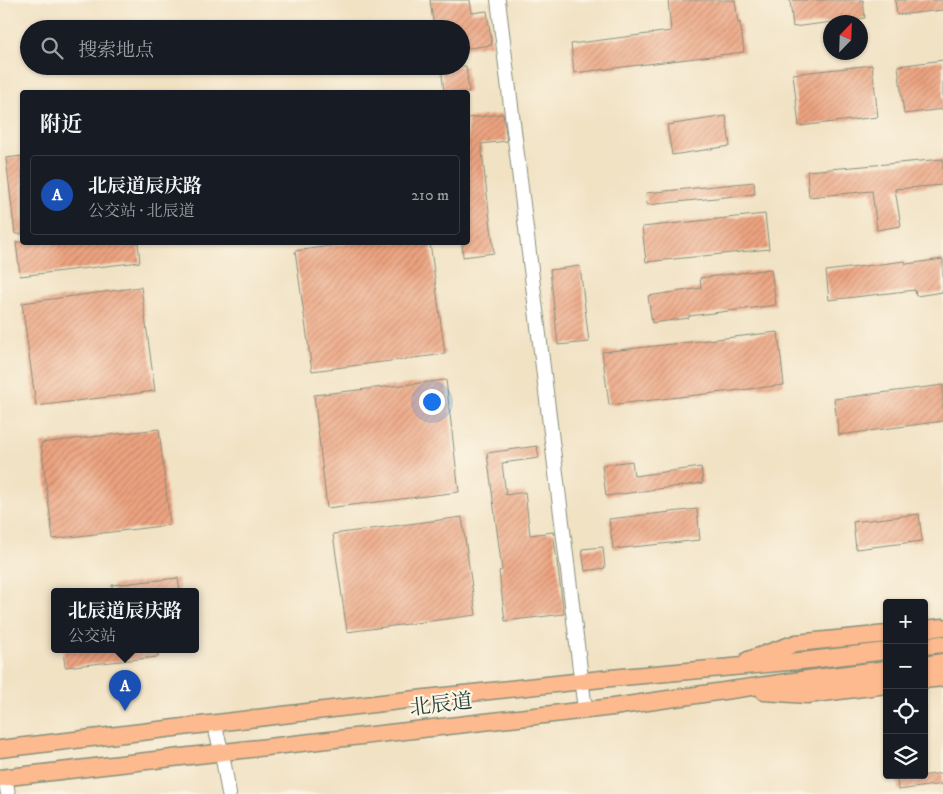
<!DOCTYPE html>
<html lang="zh">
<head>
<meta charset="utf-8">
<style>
  :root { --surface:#171b24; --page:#20242c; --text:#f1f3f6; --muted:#9ea1a6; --line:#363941; --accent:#d93025 }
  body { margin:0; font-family:"IM FELL DW Pica","Noto Serif SC",serif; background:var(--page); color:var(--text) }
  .controls { position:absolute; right:15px; bottom:15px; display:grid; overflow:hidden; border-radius:5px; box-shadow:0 1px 4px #0004 }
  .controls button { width:45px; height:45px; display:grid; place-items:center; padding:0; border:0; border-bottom:1px solid var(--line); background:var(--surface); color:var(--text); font:25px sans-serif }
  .compass { position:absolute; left:823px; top:15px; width:45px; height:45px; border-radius:50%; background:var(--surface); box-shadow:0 1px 4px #0004; rotate:23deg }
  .you { position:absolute; left:431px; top:401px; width:18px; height:18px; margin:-12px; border:4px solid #fff; border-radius:50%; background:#1a73e8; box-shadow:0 0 0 8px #1a73e833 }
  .badge { display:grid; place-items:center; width:32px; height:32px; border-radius:50%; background:var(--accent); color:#fff; font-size:16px; font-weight:700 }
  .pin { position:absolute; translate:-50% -41px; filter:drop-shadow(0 1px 2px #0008) }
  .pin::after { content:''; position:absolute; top:26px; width:18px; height:15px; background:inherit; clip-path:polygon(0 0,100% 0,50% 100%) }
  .popup { position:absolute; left:51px; top:588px; width:148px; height:65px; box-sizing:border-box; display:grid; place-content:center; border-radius:5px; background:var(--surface); filter:drop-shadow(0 1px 4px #0005); font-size:16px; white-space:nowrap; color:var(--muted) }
  .popup b { font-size:19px; color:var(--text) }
  .popup::after { content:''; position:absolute; left:50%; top:100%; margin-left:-10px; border:10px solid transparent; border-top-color:var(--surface) }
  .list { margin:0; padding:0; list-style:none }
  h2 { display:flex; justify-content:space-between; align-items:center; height:65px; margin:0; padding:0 20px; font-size:21px }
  h2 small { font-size:16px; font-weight:400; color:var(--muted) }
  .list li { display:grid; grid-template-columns:32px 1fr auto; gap:15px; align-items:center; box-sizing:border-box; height:80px; margin:0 10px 10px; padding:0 10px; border:1px solid var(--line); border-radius:5px }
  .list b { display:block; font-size:19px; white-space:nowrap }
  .list p { margin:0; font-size:16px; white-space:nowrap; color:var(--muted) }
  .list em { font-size:16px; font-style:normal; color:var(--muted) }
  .icon { flex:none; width:28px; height:28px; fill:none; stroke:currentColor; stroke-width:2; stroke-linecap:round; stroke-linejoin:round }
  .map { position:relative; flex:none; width:943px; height:794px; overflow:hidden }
  .search { position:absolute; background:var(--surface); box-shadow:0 1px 4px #0004; left:20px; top:20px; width:450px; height:55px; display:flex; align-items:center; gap:12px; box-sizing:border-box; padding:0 18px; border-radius:28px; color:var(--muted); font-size:19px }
  .panel { position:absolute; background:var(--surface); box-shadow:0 1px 4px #0004; left:20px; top:90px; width:450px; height:155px; border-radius:5px }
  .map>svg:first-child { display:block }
</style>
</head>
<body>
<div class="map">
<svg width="943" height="794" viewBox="0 0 943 794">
  <defs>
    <pattern id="building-hatch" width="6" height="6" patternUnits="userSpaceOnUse" patternTransform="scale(1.25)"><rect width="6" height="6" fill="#eda380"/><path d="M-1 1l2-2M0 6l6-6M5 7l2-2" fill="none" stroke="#bf866a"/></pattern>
  </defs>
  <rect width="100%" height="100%" fill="#fcf5e5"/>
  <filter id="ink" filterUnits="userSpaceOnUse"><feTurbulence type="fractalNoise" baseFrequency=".02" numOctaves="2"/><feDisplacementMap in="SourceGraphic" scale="10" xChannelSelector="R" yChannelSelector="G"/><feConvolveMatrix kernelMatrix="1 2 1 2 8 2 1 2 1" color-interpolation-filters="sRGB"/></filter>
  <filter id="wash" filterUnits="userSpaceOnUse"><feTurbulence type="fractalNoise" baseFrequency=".0096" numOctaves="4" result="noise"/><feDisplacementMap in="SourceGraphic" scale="20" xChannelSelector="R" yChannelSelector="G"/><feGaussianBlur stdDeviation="1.12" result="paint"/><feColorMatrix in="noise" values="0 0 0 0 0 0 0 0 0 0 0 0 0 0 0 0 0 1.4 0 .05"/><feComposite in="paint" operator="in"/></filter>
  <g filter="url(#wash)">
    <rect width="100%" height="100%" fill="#f1e2c4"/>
    <g id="blocks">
      <path fill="url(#building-hatch)" d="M430 0H470L472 13 487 11 492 45 461 49V29H434Z
        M668 0H735L738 23 740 22 744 52 574 73 571 44 671 31Z
        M790 0H863L865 18 793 27Z
        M895 0H943V10L897 15Z
        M943 60V109L904 114 898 66Z
        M872 65 878 117 799 126 793 74Z
        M441 66H466L469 92H444Z
        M503 114 507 141 481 144 494 253 463 257 462 242H468V118Z
        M726 116 730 146 672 155 667 125Z
        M22 156V234H15L6 158Z
        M943 159V185L895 189 901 226 877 230 872 191 809 197 807 171Z
        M754 182 755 194 647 205 646 193Z
        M765 214 769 249 646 262 642 227Z
        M16 242H138L140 262 20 276Z
        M357 242H430L445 354 312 371 295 251Z
        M943 259V292L916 296 915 290 829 300 826 271 905 261 906 264Z
        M580 266 589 342 558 345 550 270Z
        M771 269 776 305 689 316V318L652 323 648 296 701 288 700 278Z
        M141 287 155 391 36 406 22 303Z
        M778 332 784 385 609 405 602 352Z
        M446 380 459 492 327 508 314 395Z
        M943 385V421L839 435 834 399Z
        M159 429 170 525 53 539 41 443Z
        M537 446 539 458 502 463 506 495 525 492 530 535 553 532 564 614 505 621 499 571 502 570 487 453Z
        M632 461 634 476 701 467 703 483 606 496 602 465Z
        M697 509 700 540 613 549 609 519Z
        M919 514 922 541 856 549 853 522Z
        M462 517 476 615 347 632 333 534Z
        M603 547 605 568 585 571 582 549Z
        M178 578 180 592H112V585Z
        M63 650H158V657L65 667Z
        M943 773V784L898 790 897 779Z"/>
    </g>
  </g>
  <g filter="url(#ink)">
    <use href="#blocks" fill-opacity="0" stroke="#88907c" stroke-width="1"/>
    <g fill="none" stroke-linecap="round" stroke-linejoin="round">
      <g stroke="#88907c" stroke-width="16">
        <path id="minor" d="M498 0 585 710
          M214 724 222 753 229 794
          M5 777 8 794"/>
      </g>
      <g stroke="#88907c" stroke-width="19">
        <path id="major" d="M924 629 943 627
          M924 646 943 644
          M748 660 796 643 887 634
          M924 665 943 662
          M924 680 943 678
          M764 692 807 695 887 685
          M0 749 407 700 611 678 810 660 887 651
          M0 778 613 707 808 679 887 669"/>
      </g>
      <use href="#minor" stroke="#fff" stroke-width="14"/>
      <use href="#major" stroke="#fcba8e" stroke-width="16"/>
    </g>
  </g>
  <g text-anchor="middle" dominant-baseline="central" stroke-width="4.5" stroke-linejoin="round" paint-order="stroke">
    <g font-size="21" fill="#1f3d34" stroke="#fcf5e5">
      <text transform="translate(441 705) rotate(-7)">北辰道</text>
    </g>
  </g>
</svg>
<div class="controls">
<button>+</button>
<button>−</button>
<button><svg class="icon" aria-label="locate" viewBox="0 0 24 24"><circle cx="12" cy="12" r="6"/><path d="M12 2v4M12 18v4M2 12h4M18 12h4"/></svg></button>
<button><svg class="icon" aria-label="layers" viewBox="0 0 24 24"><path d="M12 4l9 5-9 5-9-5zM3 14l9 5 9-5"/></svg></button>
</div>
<svg class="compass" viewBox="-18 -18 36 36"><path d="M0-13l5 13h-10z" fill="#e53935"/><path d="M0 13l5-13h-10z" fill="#9ea1a6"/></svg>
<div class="you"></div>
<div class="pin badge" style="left:125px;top:711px;background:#1a4fb4">A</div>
<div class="popup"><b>北辰道辰庆路</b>公交站</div>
<div class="search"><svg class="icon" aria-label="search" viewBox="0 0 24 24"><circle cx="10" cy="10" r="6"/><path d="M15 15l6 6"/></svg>搜索地点</div>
<section class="panel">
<h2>附近<small></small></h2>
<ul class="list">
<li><span class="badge" style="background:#1a4fb4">A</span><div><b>北辰道辰庆路</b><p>公交站 · 北辰道</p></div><em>210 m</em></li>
</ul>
</section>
</div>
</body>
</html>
